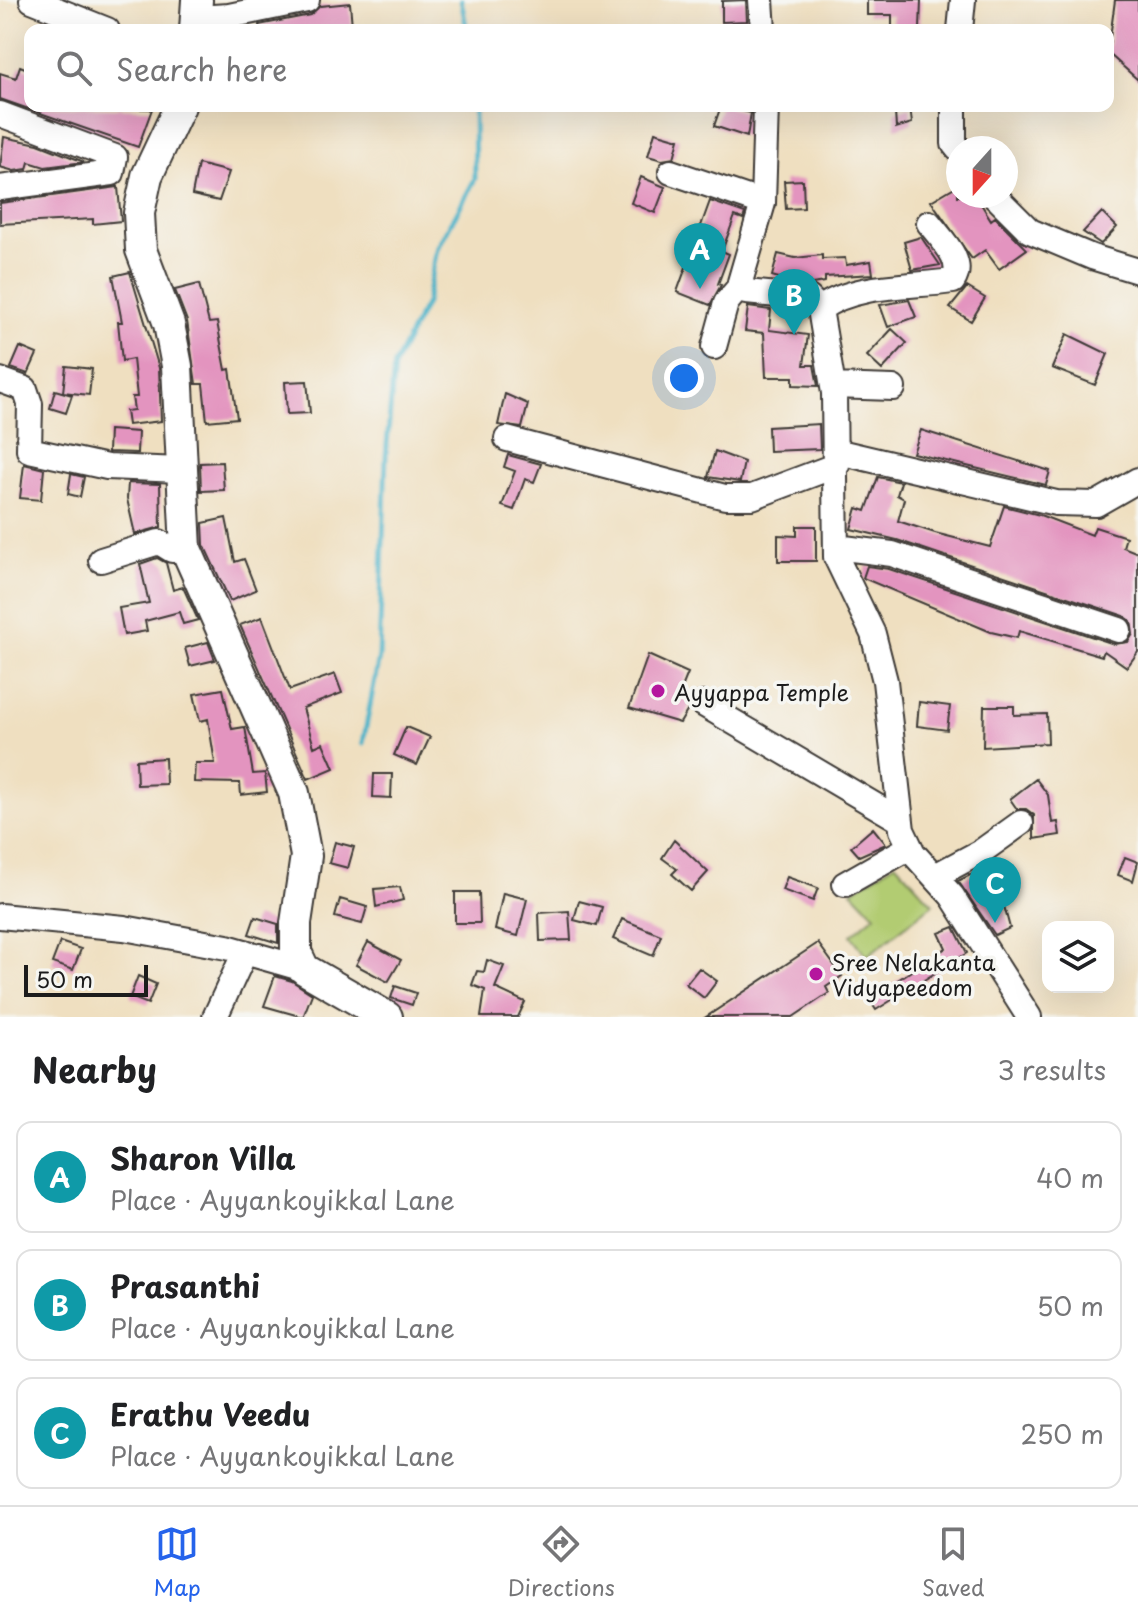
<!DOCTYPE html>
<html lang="en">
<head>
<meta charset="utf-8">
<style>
  :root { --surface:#fff; --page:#f2f2f2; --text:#202124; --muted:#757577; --line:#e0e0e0; --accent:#2563eb }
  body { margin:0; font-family:"Playpen Sans",sans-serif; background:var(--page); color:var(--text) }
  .controls { position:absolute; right:24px; bottom:24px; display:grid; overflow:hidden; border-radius:16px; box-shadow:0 8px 32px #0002 }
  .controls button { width:72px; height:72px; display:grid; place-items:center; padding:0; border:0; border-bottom:2px solid var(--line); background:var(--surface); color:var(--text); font:40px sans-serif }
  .compass { position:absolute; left:946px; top:136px; width:72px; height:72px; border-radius:50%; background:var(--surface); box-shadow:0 8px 32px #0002; rotate:201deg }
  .scale { position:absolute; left:24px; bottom:20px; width:124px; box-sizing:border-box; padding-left:8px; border:4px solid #1c1c1c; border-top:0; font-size:22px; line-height:28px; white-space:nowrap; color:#1c1c1c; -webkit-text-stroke:6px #f6f6f2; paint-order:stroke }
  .you { position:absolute; left:684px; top:378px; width:28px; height:28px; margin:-20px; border:6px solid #fff; border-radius:50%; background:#1a73e8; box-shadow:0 0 0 12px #1a73e833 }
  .badge { display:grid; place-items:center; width:52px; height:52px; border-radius:50%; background:var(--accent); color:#fff; font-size:26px; font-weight:700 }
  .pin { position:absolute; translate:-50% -66px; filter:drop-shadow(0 2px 4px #0008) }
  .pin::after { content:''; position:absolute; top:42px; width:28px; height:24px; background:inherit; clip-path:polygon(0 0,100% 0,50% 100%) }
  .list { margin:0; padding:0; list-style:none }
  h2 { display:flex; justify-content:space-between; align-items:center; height:104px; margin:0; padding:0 32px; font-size:34px }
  h2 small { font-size:26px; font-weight:400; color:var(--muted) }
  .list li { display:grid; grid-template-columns:52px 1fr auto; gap:24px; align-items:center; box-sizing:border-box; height:112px; margin:0 16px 16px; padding:0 16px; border:2px solid var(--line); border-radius:16px }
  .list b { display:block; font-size:30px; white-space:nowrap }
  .list p { margin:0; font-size:26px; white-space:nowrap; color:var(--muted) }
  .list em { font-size:26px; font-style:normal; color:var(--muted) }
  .icon { flex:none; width:44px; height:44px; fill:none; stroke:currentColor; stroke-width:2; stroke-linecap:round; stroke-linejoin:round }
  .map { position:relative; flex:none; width:1138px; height:1017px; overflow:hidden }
  .search { position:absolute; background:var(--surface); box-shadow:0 8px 32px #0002; left:24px; right:24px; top:24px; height:88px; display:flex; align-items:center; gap:20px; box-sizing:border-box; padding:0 28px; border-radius:16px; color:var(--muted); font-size:30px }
  .sheet { height:488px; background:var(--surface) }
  nav { display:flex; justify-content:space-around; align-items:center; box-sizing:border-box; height:112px; border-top:2px solid var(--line); background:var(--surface); font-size:22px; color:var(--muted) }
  nav a { display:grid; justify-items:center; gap:4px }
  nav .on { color:var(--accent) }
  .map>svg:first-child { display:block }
</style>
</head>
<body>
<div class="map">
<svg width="1138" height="1017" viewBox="0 0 1138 1017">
  <rect width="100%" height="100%" fill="#f6f6f2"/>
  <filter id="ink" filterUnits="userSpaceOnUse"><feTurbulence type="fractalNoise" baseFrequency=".0125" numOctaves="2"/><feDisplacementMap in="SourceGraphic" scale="16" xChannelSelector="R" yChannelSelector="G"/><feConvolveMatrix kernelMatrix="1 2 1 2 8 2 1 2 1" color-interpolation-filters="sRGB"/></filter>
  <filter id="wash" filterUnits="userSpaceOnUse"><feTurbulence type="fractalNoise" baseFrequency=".006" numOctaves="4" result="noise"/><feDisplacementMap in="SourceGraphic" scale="32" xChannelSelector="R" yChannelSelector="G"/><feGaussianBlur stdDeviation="1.8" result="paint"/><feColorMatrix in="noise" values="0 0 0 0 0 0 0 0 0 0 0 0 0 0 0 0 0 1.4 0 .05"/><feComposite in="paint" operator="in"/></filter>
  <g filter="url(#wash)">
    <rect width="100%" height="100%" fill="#efdfc0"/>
    <path fill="#b2cc72" stroke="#677447" stroke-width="2" d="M896 863 933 904 867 956 851 935 875 915 852 891Z"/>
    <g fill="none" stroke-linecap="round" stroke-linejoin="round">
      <path stroke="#4ab2c8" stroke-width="5" d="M461 0 467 30
        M363 743 379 657 386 456 394 365 426 303 437 249 475 179 474 106"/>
    </g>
    <g id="blocks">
      <path fill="#e394bf" d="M746 0 747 21 722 22V1Z
        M867 0H921L920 30H892V15H867Z
        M1115 0H1138V80L1108 53Z
        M350 3 352 26 260 30 259 25 310 15 320 6Z
        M20 66 30 70V106L152 109 138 147 0 99V73L16 78Z
        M721 106 751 113 747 137 714 126Z
        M910 107 912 123 896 128 895 112Z
        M655 132 679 139 674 158 662 160 648 156Z
        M4 137 38 144 84 162 45 167 29 162 27 169 14 171 0 167Z
        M198 164 229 172 219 201 192 195Z
        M641 177 665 187 655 213 631 203Z
        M803 180 804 208 786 209 784 181Z
        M958 185V196H976L991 220 995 217 1027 249 999 269 985 250 972 259 931 201Z
        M118 187 121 221 93 224V219L0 224V203Z
        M710 201 745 213 743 219 735 216 722 251 729 254 718 284 721 285 710 305 677 292Z
        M1102 212 1117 227 1101 244 1083 232Z
        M921 237 940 265 912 270 904 242Z
        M778 254 795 258 822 255V259L845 258 846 265 871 261 873 274 825 277V282L812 284 789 281 772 276Z
        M130 272 159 368 161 421 128 425 126 411 134 410 132 397H137L133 359 122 361 118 322H122L113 276Z
        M199 284 209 323 217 322 226 370 230 369 237 418 207 421 203 384H196L187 321 175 290Z
        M967 287 985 298 971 321 950 308Z
        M909 300 916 317 888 327 880 305Z
        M748 307 771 310 769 330 808 335 804 365H814L818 386 793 385V377H766L764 333 745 331Z
        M892 329 907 343 882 370 867 356Z
        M1067 334 1108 354 1095 385 1052 368Z
        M20 347 37 354 28 374 11 368Z
        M66 366 92 369 89 395 63 392Z
        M307 381 310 413 287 414 285 382Z
        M55 390 72 395 66 413 50 408Z
        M505 394 528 404 522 428 498 425Z
        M819 424 820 449 769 451 768 427Z
        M109 430 138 432 137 453 108 452Z
        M921 430 1050 471 1046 485 913 453Z
        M715 451 744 462 740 482 708 477Z
        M508 455 541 464 534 482 525 479 514 510 502 506 515 471 504 467Z
        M222 462 224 490 201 491 200 463Z
        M24 464 44 469 41 500 20 498Z
        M71 474 84 477 80 497 68 494Z
        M878 477 901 482 897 495 904 499 898 521 935 533 990 547 1004 506 1040 515 1092 535 1095 527 1126 537 1123 547 1138 553V652L1127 667 1104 651 1102 656 1019 631 1017 638 991 632 863 578 867 566 889 569 1114 644 1128 642 1133 634 1131 621 1124 616 897 540 851 529 857 508 866 511Z
        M128 483 160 484 161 527 135 534 127 499Z
        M226 518 235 562 244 559 256 590 230 601 204 545 203 523Z
        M797 526H816V561H778V535L797 536Z
        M157 558 166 563 173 590 183 587 198 620 183 624 179 612 145 621 147 631 124 635 119 608 149 603 140 564Z
        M262 617 290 690 335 674 342 693 303 708 314 747 323 743 334 768 308 779 240 625Z
        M208 642 215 660 190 666 185 648Z
        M648 655 688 673 679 695 689 701V708L680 723 629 708Z
        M223 689 232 729 245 727 253 774 265 773 267 792 241 795 240 783 194 782 195 763H215L208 719 200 721 194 694Z
        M919 702 950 706 947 730 917 726Z
        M984 706H1014V715L1047 714 1048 743 983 747Z
        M406 727 430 737 417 765 394 755Z
        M165 758 166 784 137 785 136 760Z
        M374 774H392L391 798 373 797Z
        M1036 779 1048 795 1052 823 1058 822 1060 835 1034 839V815L1026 809H1017L1010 799Z
        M873 828 886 844 859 856 851 847Z
        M674 840 708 872 691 891 672 874 677 869 662 858Z
        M335 842 354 847 348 868 329 863Z
        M1125 857 1138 862 1133 881 1118 875Z
        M987 867 1001 895 1010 928 995 935 958 881Z
        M787 877 818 888 813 901 782 890Z
        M400 887 403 900 376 907 374 889Z
        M455 892H479L480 923H455Z
        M503 893 527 899 518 936 495 930Z
        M340 899 367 907 362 924 335 917Z
        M579 901 602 907 597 926 574 920Z
        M569 911 571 940 540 941 539 913Z
        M255 917 278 924V943L249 934Z
        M622 919 661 935 653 956 613 939Z
        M954 927 967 953 876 1010 869 999 946 948 939 933Z
        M60 942 81 949 73 970 52 963Z
        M368 942 401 960 388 982 356 965Z
        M818 943 842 976 826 987 829 993 793 1017H706Z
        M487 960 504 966 495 988 525 1002 518 1017H481L485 990 472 985 477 971 484 972Z
        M699 968 717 981 704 998 686 984Z
        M138 976 156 984 148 1004 130 997Z
        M275 976 292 981 312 994 303 1017 264 1006Z
        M395 986 416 993 412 1005 391 998Z"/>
    </g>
  </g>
  <g filter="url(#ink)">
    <use href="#blocks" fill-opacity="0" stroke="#3c3935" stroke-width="2"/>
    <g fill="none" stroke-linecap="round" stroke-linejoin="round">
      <g stroke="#3c3935" stroke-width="28">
        <path id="minor" d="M32 0 107 30
          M761 0 763 30
          M196 18 229 16 307 0
          M960 30 963 0
          M766 106 763 203 740 282 746 292 809 298 820 309 834 393 836 557 873 634 885 681 902 830 913 853 952 896 1029 1017
          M954 106V144L958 149
          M0 114 115 157 112 173 0 188
          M671 172 763 203
          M995 196 1030 231 1092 257 1138 271
          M820 309C854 283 911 287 953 281 966 261 941 239 929 223
          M714 347 726 303 742 284
          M0 380 25 389 30 404 29 450 107 467 181 470
          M833 386 893 388
          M507 439 725 497H752L837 465
          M835 451 1056 503 1096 504 1138 480
          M836 547 892 554 1119 630
          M101 560 159 542 172 550 186 549
          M703 704 898 819
          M935 876 982 851 1021 823
          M845 884 910 847
          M0 916 124 928 227 947 304 969
          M215 1017 245 952"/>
      </g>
      <g stroke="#3c3935" stroke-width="34">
        <path id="major" d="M195 30 197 0
          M180 106 147 176 139 213 141 250 169 324 177 366 186 549 294 793 306 856 296 923V952L304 969 387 1017"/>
      </g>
      <use href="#minor" stroke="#fff" stroke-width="24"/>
      <use href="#major" stroke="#fff" stroke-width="30"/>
    </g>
  </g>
  <g fill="#b5179e" stroke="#f6f6f2" stroke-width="3">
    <circle cx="658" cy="691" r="8"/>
    <circle cx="816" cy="974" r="8"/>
  </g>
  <g text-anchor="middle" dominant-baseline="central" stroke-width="7" stroke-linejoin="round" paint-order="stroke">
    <g font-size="22" fill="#1c1c1c" stroke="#f6f6f2" text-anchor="start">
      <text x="674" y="691">Ayyappa Temple</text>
      <text x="832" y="961">Sree Nelakanta<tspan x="832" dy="25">Vidyapeedom</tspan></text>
    </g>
  </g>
</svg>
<div class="controls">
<button><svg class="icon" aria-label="layers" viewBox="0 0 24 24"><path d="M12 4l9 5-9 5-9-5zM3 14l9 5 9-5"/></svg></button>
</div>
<svg class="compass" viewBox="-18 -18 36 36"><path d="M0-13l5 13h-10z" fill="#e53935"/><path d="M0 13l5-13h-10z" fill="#757577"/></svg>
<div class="scale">50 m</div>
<div class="you"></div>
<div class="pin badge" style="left:700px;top:289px;background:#0f9aa8">A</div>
<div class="pin badge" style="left:794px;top:335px;background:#0f9aa8">B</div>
<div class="pin badge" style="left:995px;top:923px;background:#0f9aa8">C</div>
<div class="search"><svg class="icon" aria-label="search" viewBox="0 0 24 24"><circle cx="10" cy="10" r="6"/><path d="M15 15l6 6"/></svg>Search here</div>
</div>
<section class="sheet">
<h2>Nearby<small>3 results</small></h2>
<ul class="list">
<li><span class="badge" style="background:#0f9aa8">A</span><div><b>Sharon Villa</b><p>Place · Ayyankoyikkal Lane</p></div><em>40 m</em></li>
<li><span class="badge" style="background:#0f9aa8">B</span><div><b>Prasanthi</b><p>Place · Ayyankoyikkal Lane</p></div><em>50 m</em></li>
<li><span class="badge" style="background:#0f9aa8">C</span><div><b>Erathu Veedu</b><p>Place · Ayyankoyikkal Lane</p></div><em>250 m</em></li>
</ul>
</section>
<nav>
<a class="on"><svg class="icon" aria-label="map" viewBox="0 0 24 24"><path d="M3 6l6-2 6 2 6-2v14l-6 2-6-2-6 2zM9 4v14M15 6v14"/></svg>Map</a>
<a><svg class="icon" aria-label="directions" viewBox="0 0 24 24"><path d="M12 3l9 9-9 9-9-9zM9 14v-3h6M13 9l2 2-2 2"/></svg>Directions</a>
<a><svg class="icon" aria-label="saved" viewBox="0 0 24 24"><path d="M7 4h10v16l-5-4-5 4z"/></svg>Saved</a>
</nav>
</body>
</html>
